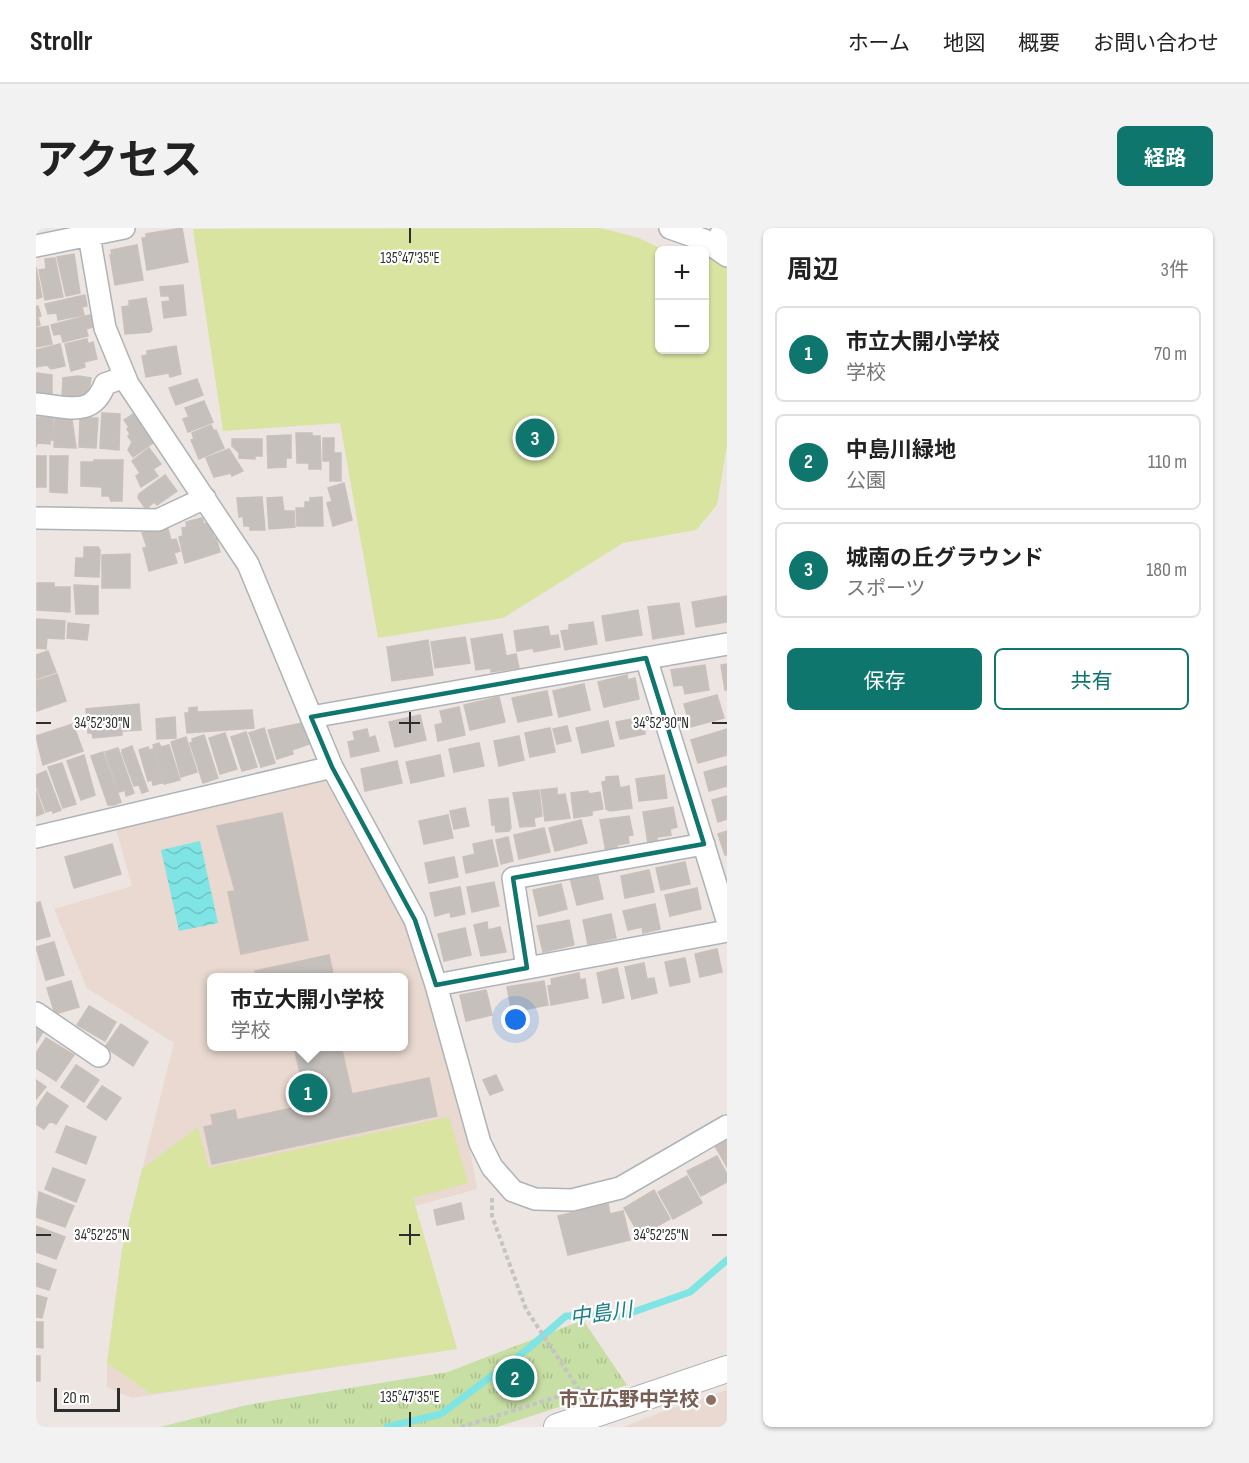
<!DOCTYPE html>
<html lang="ja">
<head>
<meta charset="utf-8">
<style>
  :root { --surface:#fff; --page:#f2f2f2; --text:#222; --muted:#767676; --line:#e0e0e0; --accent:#0f766e }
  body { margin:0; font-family:"Sofia Sans Condensed","Noto Sans JP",sans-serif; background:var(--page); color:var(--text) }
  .controls { position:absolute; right:18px; top:18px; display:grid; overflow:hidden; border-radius:9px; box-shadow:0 2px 4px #0004 }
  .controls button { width:54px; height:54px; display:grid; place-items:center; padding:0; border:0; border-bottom:2px solid var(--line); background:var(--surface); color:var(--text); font:30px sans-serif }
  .scale { position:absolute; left:18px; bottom:15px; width:66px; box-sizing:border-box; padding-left:6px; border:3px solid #2d2d2d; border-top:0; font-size:16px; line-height:21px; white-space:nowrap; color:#2d2d2d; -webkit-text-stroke:4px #fff; paint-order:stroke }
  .you { position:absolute; left:480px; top:792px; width:21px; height:21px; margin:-15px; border:4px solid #fff; border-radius:50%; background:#1a73e8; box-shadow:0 0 0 9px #1a73e833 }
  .badge { display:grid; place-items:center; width:39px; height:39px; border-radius:50%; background:var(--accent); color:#fff; font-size:20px; font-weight:700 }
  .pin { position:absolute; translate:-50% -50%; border:3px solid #fff; box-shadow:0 2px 6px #0006 }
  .popup { position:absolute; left:171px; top:745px; width:201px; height:78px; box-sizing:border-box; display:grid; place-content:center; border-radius:9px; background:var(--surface); filter:drop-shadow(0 2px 4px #0005); font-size:20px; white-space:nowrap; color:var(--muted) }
  .popup b { font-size:22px; color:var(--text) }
  .popup::after { content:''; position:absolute; left:50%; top:100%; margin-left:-12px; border:12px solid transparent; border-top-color:var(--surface) }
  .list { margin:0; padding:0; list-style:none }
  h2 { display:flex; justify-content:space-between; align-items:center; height:78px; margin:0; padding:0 24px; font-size:26px }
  h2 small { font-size:20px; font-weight:400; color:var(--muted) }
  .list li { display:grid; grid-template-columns:39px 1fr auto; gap:18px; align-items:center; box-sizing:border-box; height:96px; margin:0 12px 12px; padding:0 12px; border:2px solid var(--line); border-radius:9px }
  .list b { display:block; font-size:22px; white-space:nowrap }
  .list p { margin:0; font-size:20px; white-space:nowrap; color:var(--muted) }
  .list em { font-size:20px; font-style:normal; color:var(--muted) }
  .actions { display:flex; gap:12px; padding:18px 24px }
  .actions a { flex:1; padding:14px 0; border:2px solid var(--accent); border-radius:9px; text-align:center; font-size:21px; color:var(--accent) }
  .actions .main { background:var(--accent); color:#fff }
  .map { position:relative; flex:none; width:691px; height:1199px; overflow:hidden; border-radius:9px }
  header { display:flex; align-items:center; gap:36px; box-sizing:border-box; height:84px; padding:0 30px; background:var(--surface); border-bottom:2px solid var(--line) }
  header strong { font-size:28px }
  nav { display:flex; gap:33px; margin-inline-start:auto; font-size:21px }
  .intro { display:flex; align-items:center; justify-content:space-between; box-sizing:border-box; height:144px; padding:0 36px }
  h1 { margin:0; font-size:42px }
  .button { padding:15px 27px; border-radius:9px; background:var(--accent); color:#fff; font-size:21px; font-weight:700 }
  main { display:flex; gap:36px; padding:0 36px }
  aside { flex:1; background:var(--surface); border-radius:9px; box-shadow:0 2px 4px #0004 }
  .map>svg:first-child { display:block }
</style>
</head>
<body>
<header>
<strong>Strollr</strong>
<nav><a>ホーム</a><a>地図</a><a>概要</a><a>お問い合わせ</a></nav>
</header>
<div class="intro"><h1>アクセス</h1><a class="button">経路</a></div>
<main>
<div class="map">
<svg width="691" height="1199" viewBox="0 0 691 1199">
  <defs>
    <pattern id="park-tufts" width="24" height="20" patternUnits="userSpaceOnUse" patternTransform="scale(1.5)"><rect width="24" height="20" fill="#c7dea4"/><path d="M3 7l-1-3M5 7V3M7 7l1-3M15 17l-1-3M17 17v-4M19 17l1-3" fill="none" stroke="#abbf8e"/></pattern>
    <pattern id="water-waves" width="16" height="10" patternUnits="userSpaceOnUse" patternTransform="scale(1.5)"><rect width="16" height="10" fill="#7fe4e4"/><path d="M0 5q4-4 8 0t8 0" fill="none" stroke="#6ec4c4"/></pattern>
  </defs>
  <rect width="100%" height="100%" fill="#ede5e1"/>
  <path fill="#e9d9d0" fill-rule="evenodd" d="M289 553 362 681 380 721 433 915 441 961 379 978 421 1121 96 1170 71 1159V1135L86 1022 138 815 51 760 18 681 96 658 80 601ZM176 750H368V818H176Z
    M691 1162V1199H587L628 1183Z"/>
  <path fill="url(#park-tufts)" d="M547 1092 591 1157 461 1199H124L211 1177 412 1144Z"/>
  <path fill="#d9e4a1" d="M564 0 600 9 628 22H624V122H668L669 24 691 41V217L681 277 660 302 587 315 467 390 342 410 304 195 187 203 157 1Z
    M413 889 432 955 377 970 421 1121 115 1166 71 1135 86 1022 106 941 162 899 173 940Z"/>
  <path fill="url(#water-waves)" d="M164 613 182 695 143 703 125 622Z"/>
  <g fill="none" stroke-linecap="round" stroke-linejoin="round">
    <path stroke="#7fe4e4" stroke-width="7" d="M351 1199 405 1186 493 1120 530 1088H586L654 1064 691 1032"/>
  </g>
  <path fill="#c6c0bc" stroke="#c9c0bb" stroke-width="1.5" d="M146 0 152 34 111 42 106 10H110V6Z
    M101 17 107 52 79 57 74 27H76L75 22Z
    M38 26 44 65 30 68 21 29Z
    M19 30 27 69 9 72 3 42 10 41 9 31Z
    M0 39 6 69 0 71Z
    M147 57 150 87 128 90 126 74 134 73 133 68H125L124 59Z
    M49 67 51 78 46 79 48 87 22 92 21 85 12 86 9 76Z
    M110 70 116 102 114 104 89 106 86 79 93 78V73Z
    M0 78H2L5 88 2 89 4 97 0 98Z
    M54 87 57 99 50 101 52 108 27 114 25 106 18 107 15 97Z
    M12 98 16 116 0 119V100Z
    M51 111 52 116 57 114 61 131 48 134 49 139 35 143 29 116Z
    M24 116 29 138 15 141 11 137 0 139V122Z
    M140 118 145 146 134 149 133 145 110 149 106 128 111 127V123Z
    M0 145 16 147V170L0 168Z
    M42 148 55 150 52 170H26L27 150Z
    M161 151 167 167 140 177 133 160Z
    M168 173 177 194 152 204 147 191 153 189 149 180Z
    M66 185 84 186 83 222 64 220Z
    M97 186 117 215 97 229 92 222 96 214 92 208 94 206 91 201 93 199 88 192Z
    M19 187 31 188V192H36L40 220 18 219Z
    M0 189H17V212H14V216L1 215 0 219Z
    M44 190H62L60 220 43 219Z
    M175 197 178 203 180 202 188 220 163 231 155 212 158 211 156 205Z
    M260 205H276V208H284L285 241H273V235H261Z
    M255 207V230H250V239L232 240 231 208Z
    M287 210H298V225H305V253H294V233H287Z
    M196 211H226V228H219V231L203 230V225L196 218Z
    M113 220 125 236 117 241 122 248 105 259 100 248 104 245 96 233Z
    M193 221 207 243 196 248 195 245 178 249 170 230Z
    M0 228H10V259H0Z
    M14 228H32L31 265 14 264Z
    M58 232H87L86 273H75L73 268H66V259L45 258V234H58Z
    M129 247 141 263 121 277 118 274 110 281 102 270 103 266Z
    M308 255 316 292 297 298 291 275 296 273 292 260Z
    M226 269 229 302H214V298H208L207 288 203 289 201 270Z
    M246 269 248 283H258L259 299 233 301 231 270Z
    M286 269 287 298H261L260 280H269V274H274V270Z
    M166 290 168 296 172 295 175 301 178 310 180 309 184 324 149 335 143 309 147 308 146 300 151 299 150 294Z
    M131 298 135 312 140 311 144 323 138 325 141 335 113 343 107 320 111 319 106 305Z
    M48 319H62L64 322 63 349 39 348 40 330H48Z
    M94 326V360H66V327Z
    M1 355H18V359H34V384L1 382Z
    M38 357 62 358V386H40Z
    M691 368V394L660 399 656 374Z
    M643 375 648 406 617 411 612 379Z
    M602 382 606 407 570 413 566 388Z
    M0 391 29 393 28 411 11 410 10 421 0 420Z
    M557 394 561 416 529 422 525 403 533 402V397Z
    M32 395 53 397 51 412 31 410Z
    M512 398 514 408 522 407 524 419 498 424 497 420 481 423 478 403Z
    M466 406 470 428 480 426 483 440 455 444V440L440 442 435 411Z
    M429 409 434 435 399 440 395 414Z
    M392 412 397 447 356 453 351 419Z
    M12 423 20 444 0 451V427Z
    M691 436V462H689L685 437Z
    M669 437 673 462 649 466 647 457 638 458 635 442Z
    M21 446 30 473 1 483 0 453Z
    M591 447 592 452 599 450 603 471 568 479 562 454Z
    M548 456 554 482 523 489 517 463Z
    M511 463 516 487 482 494 476 470Z
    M681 467 688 490 654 499 648 476Z
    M463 469 469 494 434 502 428 477Z
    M103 476 105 502 86 503V507L57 510 56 505H52L50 481Z
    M161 479V484L216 482 218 500 151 505 149 485H153V480Z
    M423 479 429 507 402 513 399 497 407 495 404 483Z
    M384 487 390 512 359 519 353 494Z
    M139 489 140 510 121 511 120 491Z
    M606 489 609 506 584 511 580 494Z
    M572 493 578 518 546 525 540 500Z
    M266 495 273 516 256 522 257 526 241 531 232 502Z
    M37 496 47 523 7 537 0 508Z
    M531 498 535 513 521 516 517 501Z
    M228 500 239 535 225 539 213 505Z
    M514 500 519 524 494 529 489 505Z
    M331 501 333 510 339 508 343 523 315 529 312 514 319 512 317 504Z
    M691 501V527L662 535 655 512Z
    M210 504 221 539 206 543 195 509Z
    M189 505 201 541 184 546 173 510Z
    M168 507 182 550 167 555 154 515 157 514 156 511Z
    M483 508 488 532 463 538 458 513Z
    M150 509 161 544 145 549 135 514Z
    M123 515 125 519 133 517 144 552 128 556 117 517Z
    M443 515 448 538 418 544 413 521Z
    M96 518 112 563 106 565 103 557 98 558 86 525V522Z
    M112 519 113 522 117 521 126 555 117 557 116 552 112 553 103 522Z
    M82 520 98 565 90 568 89 562 83 564 69 524Z
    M67 524 85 574 78 577H72L55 528Z
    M48 527 59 567 45 572 31 533Z
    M404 527 408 548 375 555 370 534Z
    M361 533 366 555 329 563 325 541Z
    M26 535 40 576 27 580 12 539Z
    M691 538V558L673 563 668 544Z
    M10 543 25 582 17 585 16 582 10 584 0 557V547Z
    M628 547 631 570 603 573 600 551Z
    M582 548 584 560 593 558 596 580 574 583 570 581 566 554 570 553V549Z
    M521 560V567L529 566 534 590 509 593 505 562Z
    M503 562 506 588 498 590 499 598 484 599 477 565Z
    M0 563 8 585 0 588Z
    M552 563 553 566 564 564 567 581 556 583V587L538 590 535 565Z
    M691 568V591L682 594 676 572Z
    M472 570 475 600 473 603 460 604 459 597H456L453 572Z
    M637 579 641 599 634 601 635 607 621 609V613L612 615 607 584Z
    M429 580 433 598 418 601 414 583Z
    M246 585 272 712 205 726 192 664 199 663 181 598Z
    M412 587 417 610 388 616 383 593Z
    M593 588 597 607 592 608 593 615 581 617 582 622 570 624 564 592Z
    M545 592 551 615 519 623 513 600Z
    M508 600 514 624 483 631 478 607Z
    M691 603V627H689L682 606Z
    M472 609 477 633 465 636 460 612Z
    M456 612 462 638 430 645 427 629 439 626 437 616Z
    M76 616 85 646 38 660 29 629Z
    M418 629 422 649 393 655 389 635Z
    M649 634 654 656 625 662 620 640Z
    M613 642 618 664 589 670 585 648Z
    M561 644 567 671 541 677 534 650Z
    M458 654 463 678 436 684 431 659Z
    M525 656 531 681 503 688 497 662Z
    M424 659 429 686 415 689 414 684 399 688 394 665Z
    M661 660 665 681 634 688 629 667Z
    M4 674 14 708 0 712V675Z
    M619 676 624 701 607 705 606 699 592 702 587 683Z
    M575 686 580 710 552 716 547 692Z
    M533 692 538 717 507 724 501 698Z
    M451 694 452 702 464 699 470 724 445 728 438 697Z
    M429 700 435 727 408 733 402 706Z
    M18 714 28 747 10 752 0 719Z
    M681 721 686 744 664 749 659 726Z
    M293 727 298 750H221L219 743Z
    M649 730 654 754 634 758 629 734Z
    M608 735 611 751 618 750 621 765 596 771 589 739Z
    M581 740 588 770 567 775 561 745Z
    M543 745 544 752 549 751 552 770 515 777 512 758 516 757 515 751Z
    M35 753 43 779 19 786 11 760Z
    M508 753 512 777 476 784 471 759Z
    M450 762 456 787 430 793 424 767Z
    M53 778 80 794 69 813 41 797Z
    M85 796 112 814 97 838 69 819Z
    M0 800 7 804 0 815Z
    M10 810 38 827 20 853 0 840V825Z
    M258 818H305L316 866 393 850 401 888 176 936 168 899 177 897 175 887 199 882 201 892 261 879 256 852 265 850Z
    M40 837 63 852 48 874 25 859Z
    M460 847 467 862 454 867 447 852Z
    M0 852 10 859 0 871Z
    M66 858 85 870 70 892 51 879Z
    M11 864 32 878 20 896 14 893 8 901 0 896V881Z
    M30 898 60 909 50 936 20 924Z
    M691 911V939L679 918Z
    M681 928 691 946V954L665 968 651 943Z
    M17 940 49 952 40 974 9 961Z
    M651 948 666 975 637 991 622 964Z
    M618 962 634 991 604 1008 588 980Z
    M3 964 38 978 29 999 0 989Z
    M425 975 428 991 401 997 398 982Z
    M572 976 574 986 587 983 594 1012 532 1027 522 988Z
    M0 998 29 1009 20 1031 0 1024Z
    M0 1035 20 1042 13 1062 0 1058Z
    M0 1067 11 1070 6 1090 0 1089Z
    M0 1094H7V1120L0 1119Z
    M0 1128H4V1153H0Z"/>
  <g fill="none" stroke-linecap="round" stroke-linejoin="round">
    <g stroke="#aeb3b8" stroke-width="24">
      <path id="minor" d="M634 0 668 12 691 28
        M53 7 69 100 92 156 212 336 296 539 379 692 400 757 444 915 456 939 477 963 499 971 536 972 584 960 691 898
        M0 18 88 0
        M677 18 689 0
        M0 176C31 178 56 191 69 156L89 149
        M2 290 122 292 169 270
        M610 430 691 692
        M275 489 691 416
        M0 609 296 539
        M491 740 477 650 668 616
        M400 757 691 703
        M0 785 63 828"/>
    </g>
    <g stroke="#aeb3b8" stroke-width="28">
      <path id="tertiary" d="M521 1199 691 1141"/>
    </g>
    <path stroke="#c4c4c4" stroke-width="4" stroke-dasharray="4.5 3" stroke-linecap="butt" d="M456 970V988L490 1081 543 1162
      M425 1199 543 1162H551"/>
    <use href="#minor" stroke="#fff" stroke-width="21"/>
    <use href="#tertiary" stroke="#fff" stroke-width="26"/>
  </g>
  <path fill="none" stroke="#0f766e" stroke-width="4.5" stroke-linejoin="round" d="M610 430 668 616 477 650 491 740 400 757 379 692 296 539 275 489Z"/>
  <path fill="none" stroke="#2d2d2d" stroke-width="2" d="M374 0V15M374 484V505M0 495H15M363 495H384M676 495H691M374 996V1017M0 1007H15M363 1007H384M676 1007H691M374 1184V1199"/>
  <circle fill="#8d6e63" stroke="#fff" stroke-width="2" cx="675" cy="1172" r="6"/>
  <g text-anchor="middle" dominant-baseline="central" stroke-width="4.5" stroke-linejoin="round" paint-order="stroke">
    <g font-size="20" font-weight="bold" fill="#785e54" stroke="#fff" text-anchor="end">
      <text x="663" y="1172">市立広野中学校</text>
    </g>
    <g font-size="21" font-style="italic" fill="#1a7e86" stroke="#fff">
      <text transform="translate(565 1086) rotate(-8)">中島川</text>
    </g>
  </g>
  <g font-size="15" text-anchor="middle" fill="#2d2d2d" stroke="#fff" stroke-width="4.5" stroke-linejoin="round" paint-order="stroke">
    <text x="374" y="35">135°47'35"E</text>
    <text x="66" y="500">34°52'30"N</text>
    <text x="625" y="500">34°52'30"N</text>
    <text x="66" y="1012">34°52'25"N</text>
    <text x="625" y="1012">34°52'25"N</text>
    <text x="374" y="1174">135°47'35"E</text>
  </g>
</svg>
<div class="controls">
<button>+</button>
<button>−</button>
</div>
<div class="scale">20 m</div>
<div class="you"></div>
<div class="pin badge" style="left:272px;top:865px">1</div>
<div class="popup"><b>市立大開小学校</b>学校</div>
<div class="pin badge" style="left:479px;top:1150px">2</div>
<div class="pin badge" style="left:499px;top:210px">3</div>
</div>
<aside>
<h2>周辺<small>3件</small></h2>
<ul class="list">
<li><span class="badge">1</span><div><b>市立大開小学校</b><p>学校</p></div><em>70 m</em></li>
<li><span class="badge">2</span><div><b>中島川緑地</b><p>公園</p></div><em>110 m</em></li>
<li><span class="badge">3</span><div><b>城南の丘グラウンド</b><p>スポーツ</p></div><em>180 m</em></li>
</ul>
<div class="actions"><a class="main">保存</a><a>共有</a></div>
</aside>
</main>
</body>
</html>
